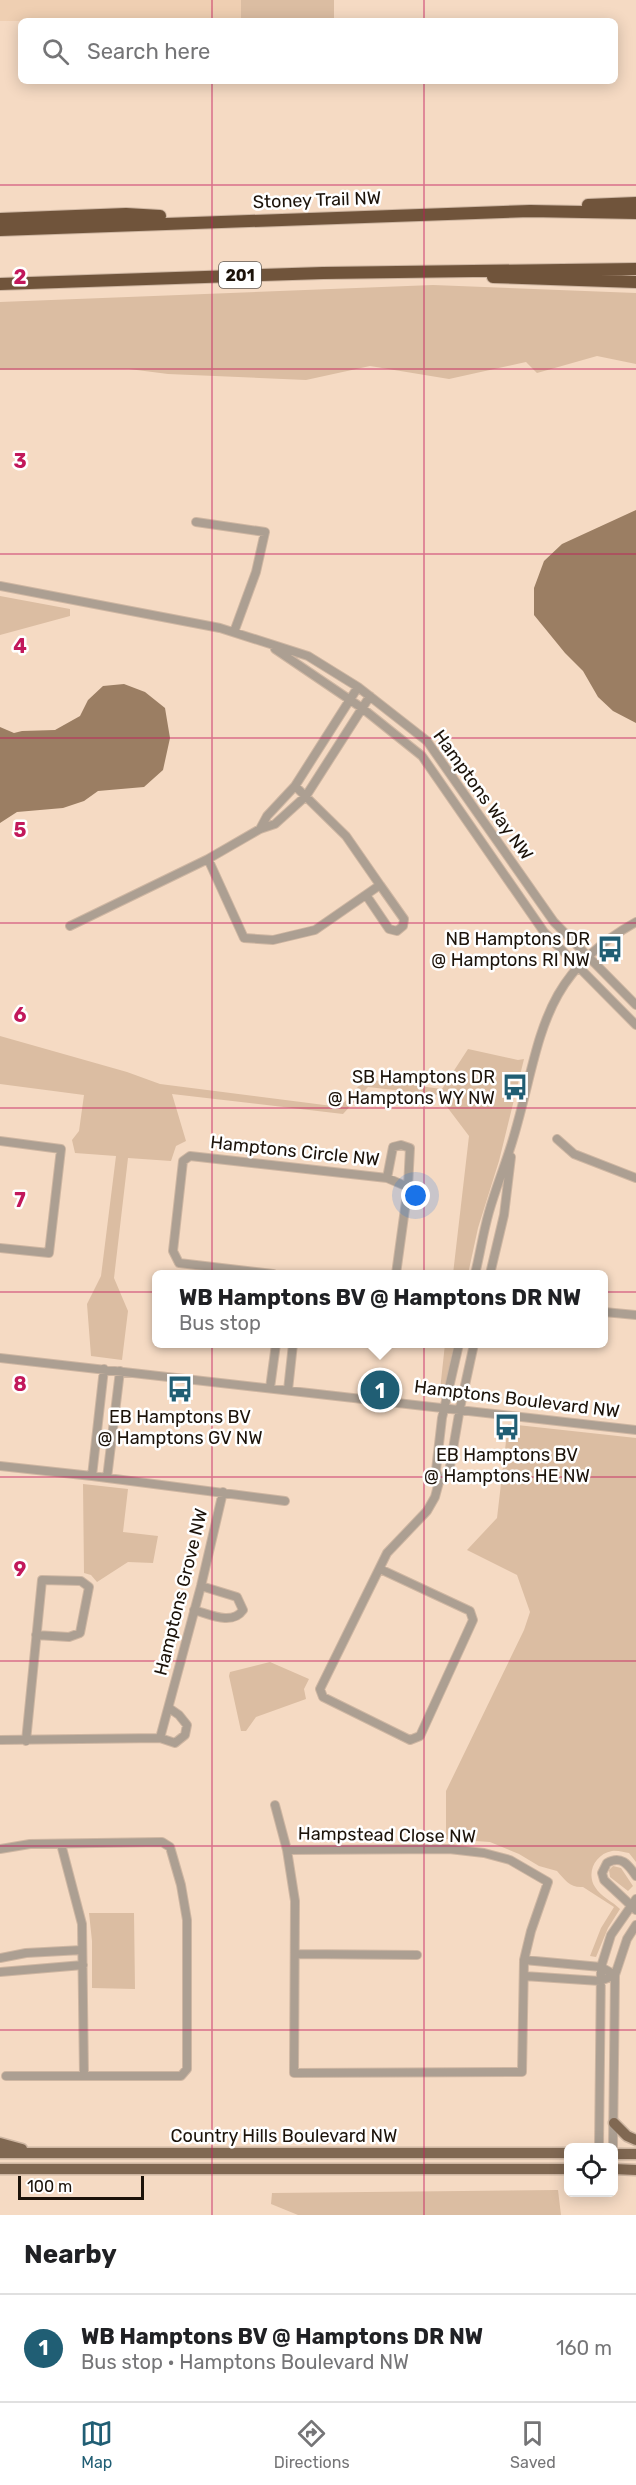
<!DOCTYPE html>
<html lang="en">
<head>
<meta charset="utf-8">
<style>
  :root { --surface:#fff; --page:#f6f6f6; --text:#202124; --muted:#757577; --line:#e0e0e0; --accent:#205e74 }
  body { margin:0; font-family:Rubik,sans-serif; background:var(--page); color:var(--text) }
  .controls { position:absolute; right:18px; bottom:18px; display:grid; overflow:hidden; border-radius:9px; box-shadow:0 3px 15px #0003 }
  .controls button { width:54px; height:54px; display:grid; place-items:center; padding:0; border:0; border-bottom:2px solid var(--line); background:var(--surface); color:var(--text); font:30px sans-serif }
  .scale { position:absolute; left:18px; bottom:15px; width:126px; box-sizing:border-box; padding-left:6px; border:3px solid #1c130a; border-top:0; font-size:16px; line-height:21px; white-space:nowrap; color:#1c130a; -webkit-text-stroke:4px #fff; paint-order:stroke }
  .you { position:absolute; left:416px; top:1196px; width:21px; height:21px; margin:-15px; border:4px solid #fff; border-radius:50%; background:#1a73e8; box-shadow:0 0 0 9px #1a73e833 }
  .badge { display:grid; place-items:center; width:39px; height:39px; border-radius:50%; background:var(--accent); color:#fff; font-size:20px; font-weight:700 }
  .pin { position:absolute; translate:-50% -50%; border:3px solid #fff; box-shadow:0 2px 6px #0006 }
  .popup { position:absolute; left:152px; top:1270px; width:456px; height:78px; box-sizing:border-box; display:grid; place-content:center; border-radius:9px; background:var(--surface); filter:drop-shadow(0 2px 4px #0005); font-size:20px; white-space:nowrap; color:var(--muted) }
  .popup b { font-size:22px; color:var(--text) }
  .popup::after { content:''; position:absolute; left:50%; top:100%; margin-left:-12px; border:12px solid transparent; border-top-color:var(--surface) }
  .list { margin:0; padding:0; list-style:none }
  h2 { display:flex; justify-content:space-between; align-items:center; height:78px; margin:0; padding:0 24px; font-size:26px }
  h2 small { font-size:20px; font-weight:400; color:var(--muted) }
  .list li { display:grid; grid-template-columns:39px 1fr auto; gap:18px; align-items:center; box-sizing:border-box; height:108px; padding:0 24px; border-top:2px solid var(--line) }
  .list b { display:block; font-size:22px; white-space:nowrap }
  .list p { margin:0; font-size:20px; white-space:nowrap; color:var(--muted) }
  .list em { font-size:20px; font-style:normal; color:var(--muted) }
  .icon { flex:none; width:33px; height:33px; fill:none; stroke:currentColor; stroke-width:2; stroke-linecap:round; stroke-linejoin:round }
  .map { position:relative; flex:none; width:636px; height:2215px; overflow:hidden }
  .search { position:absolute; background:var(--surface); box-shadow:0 3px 15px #0003; left:18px; right:18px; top:18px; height:66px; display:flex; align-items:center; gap:15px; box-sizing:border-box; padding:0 21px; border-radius:9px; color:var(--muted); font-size:22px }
  .sheet { height:186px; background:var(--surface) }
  nav { display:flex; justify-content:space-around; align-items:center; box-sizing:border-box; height:84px; border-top:2px solid var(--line); background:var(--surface); font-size:16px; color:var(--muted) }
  nav a { display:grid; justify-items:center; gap:3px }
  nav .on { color:var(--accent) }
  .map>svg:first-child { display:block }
</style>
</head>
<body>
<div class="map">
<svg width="636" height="2215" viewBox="0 0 636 2215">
  <rect width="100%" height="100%" fill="#f5dac3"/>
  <path fill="#efcfb2" d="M0 0H241V21H0Z"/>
  <path fill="#dbbda2" d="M241 0H334V21H241Z
    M433 285 636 293V364L597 356 537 373 526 362 449 379 370 366 306 380 168 374 129 369 0 370V302Z
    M0 596 70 609V616L0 635Z
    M0 1036 127 1072 160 1084 340 1107 365 1079 442 1089 468 1049 518 1060 524 1059 499 1161 478 1228 468 1274H453L469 1136 438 1095 368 1087 343 1114 172 1094 186 1141 176 1146 171 1161 128 1158 114 1278 128 1311 122 1360 91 1356 87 1304 101 1276 116 1156 75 1153 72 1140 79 1131 84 1095 0 1084Z
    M445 1344H454L445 1387 440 1390Z
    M508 1424 636 1438V1862L629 1853C625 1853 618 1850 612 1851 595 1854 586 1873 595 1887 601 1897 612 1901 620 1909L608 1928 596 1957 590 1956 601 1928 614 1907 583 1887C570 1888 565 1880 557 1871L539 1866 519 1854 490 1842 446 1839V1791L524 1630 530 1612 517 1575 467 1550 497 1518Z
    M83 1484 128 1489 123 1532 158 1536 153 1563 128 1562 97 1582 91 1575 84 1573Z
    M270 1662 309 1679 304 1689 306 1699 256 1717 246 1731H241L229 1676 230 1672Z
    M613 1866 621 1868 633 1886 628 1891 610 1877 609 1870Z
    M89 1913H134L135 1989 92 1988V1941Z
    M558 2190 561 2215H298L271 2204 272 2193Z"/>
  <path fill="#9b7e63" d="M636 510V723L613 711 598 697 583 671 565 653 534 615V588L544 561 562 544Z
    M124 684 145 692 165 708 170 738 163 770 144 787 98 791 84 801 63 808 17 812 0 823V727L14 733 22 731 55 730 80 716 88 700 103 686Z"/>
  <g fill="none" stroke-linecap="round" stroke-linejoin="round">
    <g stroke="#ceb6a2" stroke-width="10">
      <path id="minor" d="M196 522 265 532 256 572 234 632
        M0 586 220 628 308 656 358 687 427 741 554 922 636 1005
        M275 649 362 708 422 756 544 932 636 1025
        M295 786 346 836 380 885 315 930 273 940 244 938 208 859 260 829 275 824 306 796 370 696
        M260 829 267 816 295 786 358 687
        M366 895 389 929 397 931 403 926 404 919 380 885
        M70 926 208 859
        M557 1139 574 1154 636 1178
        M0 1141 61 1149 49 1253 0 1248
        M387 1178 393 1147 401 1145 410 1148 408 1187 396 1274
        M273 1274 179 1263 173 1251 183 1161 190 1156 387 1178 408 1187
        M475 1274C480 1254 483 1233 489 1212 496 1187 506 1163 513 1139 542 1042 537 977 636 922
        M490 1274 504 1215 511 1157
        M604 1312 636 1315
        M0 1358 636 1430
        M270 1388 276 1344
        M288 1390 293 1344
        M0 1466 92 1476 285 1501
        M92 1476 104 1369
        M107 1478 120 1371
        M439 1482 449 1472 460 1408 474 1344
        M380 1569 470 1611 473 1620 420 1736 410 1740 323 1697 320 1689 387 1553 427 1511 435 1497 439 1482 436 1470 442 1418 459 1344
        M194 1610C209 1614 232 1626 243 1610L237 1597 201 1586
        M160 1738 175 1743 185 1735 187 1725 179 1715 169 1708
        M0 1740 160 1738 201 1586 223 1492
        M26 1741 42 1580 81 1581 89 1587 80 1633 69 1637 36 1635
        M275 1805 287 1850
        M0 1849 30 1844 162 1842 170 1847 181 1885 187 1920V2069L181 2076H84L82 1924 61 1844
        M449 1849 484 1853 510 1860 548 1882 531 1931 524 1960 522 2072 294 2073 295 1901 287 1850Z
        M636 1876C628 1864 621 1855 607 1863L602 1873 604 1880 636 1910
        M296 1954 417 1955
        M0 1958 26 1953 82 1950
        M524 1960 601 1967 615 1975
        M0 1972 83 1965
        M524 1976 600 1981 615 1975
        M6 2076H84
        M599 2148 601 1967 611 1935 636 1899
        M613 2148 615 1975 627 1939 636 1925"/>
    </g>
    <g stroke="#ceb6a2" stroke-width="13">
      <path id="major" d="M614 2123 627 2136 636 2140
        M0 2143 22 2149
        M0 2153H568
        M614 2154H636
        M0 2169H568
        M614 2169 636 2170"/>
    </g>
    <g stroke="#ceb6a2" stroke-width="14">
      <path id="highway" d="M588 205 636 203
        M0 219 126 214 160 216
        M0 230 530 211 636 213
        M493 277 636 282
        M0 284 323 273 636 269"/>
    </g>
    <use href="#minor" stroke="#ac9f92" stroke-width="8"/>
    <use href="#major" stroke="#806852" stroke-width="10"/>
    <use href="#highway" stroke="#70543b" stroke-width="12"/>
  </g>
  <path fill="none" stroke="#c2185b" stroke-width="1.5" stroke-opacity="0.55" d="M212 0V21M424 0V21M212 81V2215M424 81V2215M0 185H636M0 369H636M0 554H636M0 738H636M0 923H636M0 1108H636M0 1292H636M0 1477H636M0 1661H636M0 1846H636M0 2030H636"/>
  <defs>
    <g id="bus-bare" transform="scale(2.07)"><path d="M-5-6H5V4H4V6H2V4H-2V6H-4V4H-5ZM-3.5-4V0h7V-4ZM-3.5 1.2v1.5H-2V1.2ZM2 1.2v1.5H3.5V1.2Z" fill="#205e74" stroke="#fff" stroke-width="2.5" paint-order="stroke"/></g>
  </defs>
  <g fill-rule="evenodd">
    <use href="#bus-bare" x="610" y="949"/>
    <use href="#bus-bare" x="515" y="1087"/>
    <use href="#bus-bare" x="180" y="1389"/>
    <use href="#bus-bare" x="507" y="1427"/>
  </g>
  <g text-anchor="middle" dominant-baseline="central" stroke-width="5" stroke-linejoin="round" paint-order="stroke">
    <rect fill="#fff" stroke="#605a54" stroke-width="1.5" x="219" y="262" width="42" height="26" rx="4.5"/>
    <g font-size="16" font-weight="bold" fill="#1c130a">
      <text x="240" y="275">201</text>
    </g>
    <g font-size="18" fill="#1c130a" stroke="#fff">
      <text transform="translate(317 200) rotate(-2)">Stoney Trail NW</text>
      <text transform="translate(483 795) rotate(54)">Hamptons Way NW</text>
      <text transform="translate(295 1151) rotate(6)">Hamptons Circle NW</text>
      <text transform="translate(517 1399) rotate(7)">Hamptons Boulevard NW</text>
      <text transform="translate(181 1592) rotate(-76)">Hamptons Grove NW</text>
      <text transform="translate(387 1835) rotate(1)">Hampstead Close NW</text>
      <text x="284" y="2136">Country Hills Boulevard NW</text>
    </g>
    <g font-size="18" fill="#1c130a" stroke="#fff" text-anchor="end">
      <text x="590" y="939">NB Hamptons DR<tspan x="590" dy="21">@ Hamptons RI NW</tspan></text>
      <text x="495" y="1077">SB Hamptons DR<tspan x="495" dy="21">@ Hamptons WY NW</tspan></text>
      <text x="180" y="1417" text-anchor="middle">EB Hamptons BV<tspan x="180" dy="21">@ Hamptons GV NW</tspan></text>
      <text x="507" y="1455" text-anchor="middle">EB Hamptons BV<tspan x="507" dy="21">@ Hamptons HE NW</tspan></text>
    </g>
  </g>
  <g font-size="20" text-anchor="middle" font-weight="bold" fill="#c2185b" stroke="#fff" stroke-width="5" stroke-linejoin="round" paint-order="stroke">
    <text x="20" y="284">2</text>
    <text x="20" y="468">3</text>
    <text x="20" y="653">4</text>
    <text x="20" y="837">5</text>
    <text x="20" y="1022">6</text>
    <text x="20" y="1207">7</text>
    <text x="20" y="1391">8</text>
    <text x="20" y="1576">9</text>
  </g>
</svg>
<div class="controls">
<button><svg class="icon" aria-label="locate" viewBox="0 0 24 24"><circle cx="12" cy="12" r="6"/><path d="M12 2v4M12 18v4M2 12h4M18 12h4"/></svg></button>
</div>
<div class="scale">100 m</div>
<div class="you"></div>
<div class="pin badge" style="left:380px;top:1390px">1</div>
<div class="popup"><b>WB Hamptons BV @ Hamptons DR NW</b>Bus stop</div>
<div class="search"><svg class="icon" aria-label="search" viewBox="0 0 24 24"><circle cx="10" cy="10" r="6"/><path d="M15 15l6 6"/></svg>Search here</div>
</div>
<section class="sheet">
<h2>Nearby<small></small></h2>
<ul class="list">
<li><span class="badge">1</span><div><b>WB Hamptons BV @ Hamptons DR NW</b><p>Bus stop · Hamptons Boulevard NW</p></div><em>160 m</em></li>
</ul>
</section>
<nav>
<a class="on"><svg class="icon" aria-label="map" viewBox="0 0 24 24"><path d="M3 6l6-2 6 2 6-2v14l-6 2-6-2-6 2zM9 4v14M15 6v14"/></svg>Map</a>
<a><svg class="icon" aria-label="directions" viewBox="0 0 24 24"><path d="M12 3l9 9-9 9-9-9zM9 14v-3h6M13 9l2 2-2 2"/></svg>Directions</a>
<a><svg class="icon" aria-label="saved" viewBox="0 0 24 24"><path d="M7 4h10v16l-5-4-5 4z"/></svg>Saved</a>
</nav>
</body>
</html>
